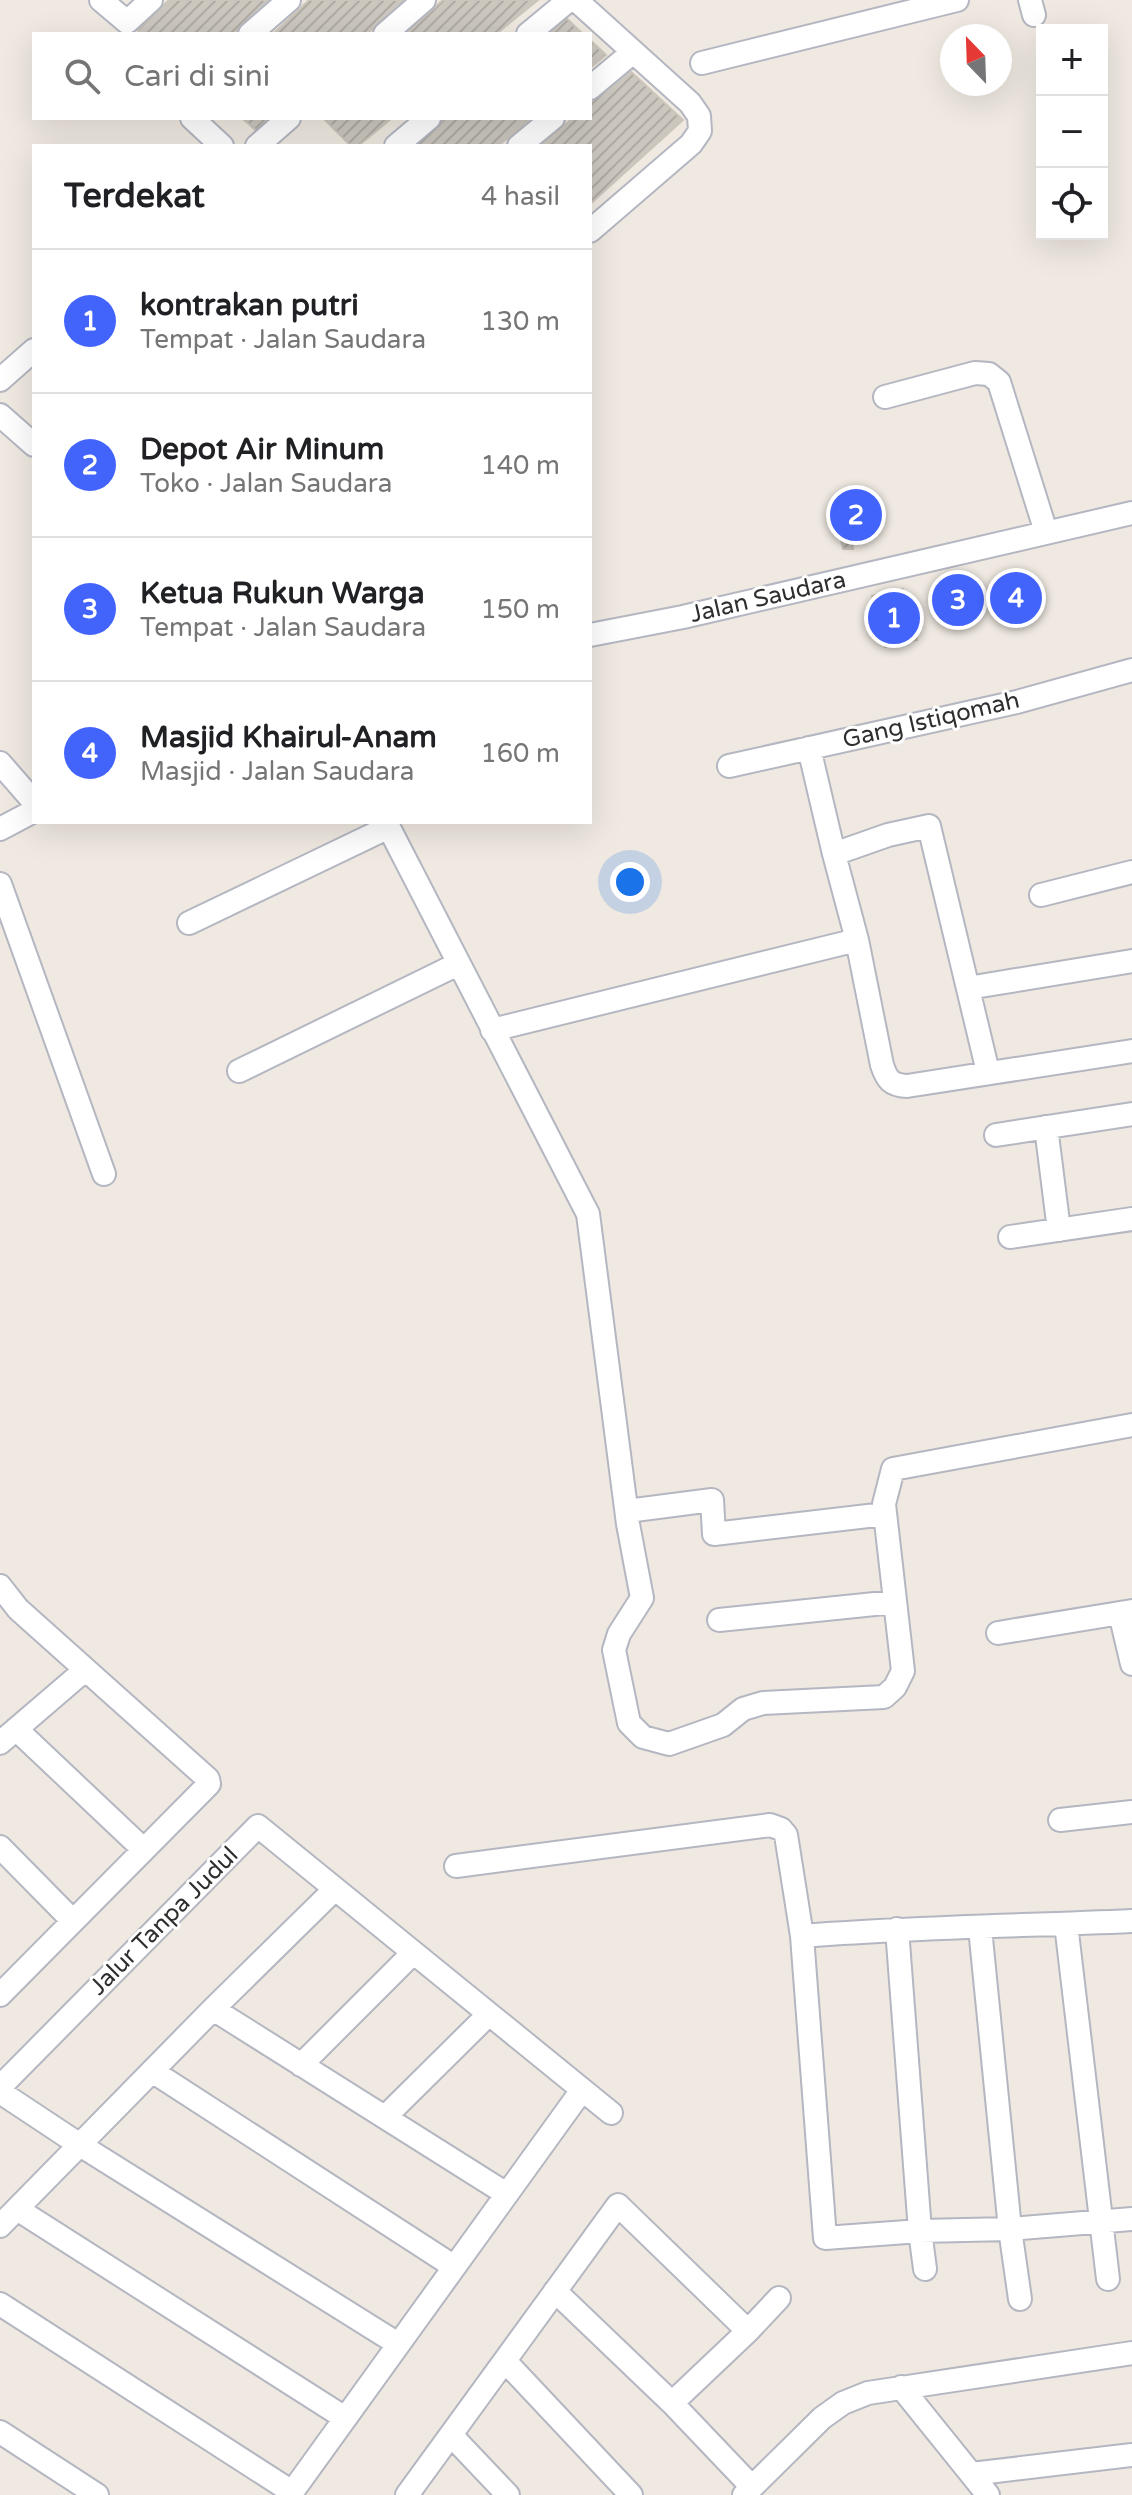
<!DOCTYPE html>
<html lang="id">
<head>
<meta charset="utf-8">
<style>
  :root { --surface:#fff; --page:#f2f2f2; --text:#202124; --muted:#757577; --line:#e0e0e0; --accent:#4264fb }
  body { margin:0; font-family:"Varela Round",sans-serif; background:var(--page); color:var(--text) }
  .controls { position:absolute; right:24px; top:24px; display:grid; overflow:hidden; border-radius:0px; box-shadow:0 8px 32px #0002 }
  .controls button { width:72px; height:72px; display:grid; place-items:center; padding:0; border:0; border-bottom:2px solid var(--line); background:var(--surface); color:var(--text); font:40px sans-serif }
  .compass { position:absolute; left:940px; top:24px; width:72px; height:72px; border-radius:50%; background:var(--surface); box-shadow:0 8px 32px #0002; rotate:337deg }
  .you { position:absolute; left:630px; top:882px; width:28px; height:28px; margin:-20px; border:6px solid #fff; border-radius:50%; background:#1a73e8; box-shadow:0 0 0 12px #1a73e833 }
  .badge { display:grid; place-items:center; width:52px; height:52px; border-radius:50%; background:var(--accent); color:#fff; font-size:26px; font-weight:700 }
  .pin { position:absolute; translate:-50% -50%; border:4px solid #fff; box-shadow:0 2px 8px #0006 }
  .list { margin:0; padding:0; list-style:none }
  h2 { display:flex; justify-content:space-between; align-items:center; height:104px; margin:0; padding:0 32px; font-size:34px }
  h2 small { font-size:26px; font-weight:400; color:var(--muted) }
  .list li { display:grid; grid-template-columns:52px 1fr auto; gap:24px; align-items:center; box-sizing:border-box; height:144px; padding:0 32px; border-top:2px solid var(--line) }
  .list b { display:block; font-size:30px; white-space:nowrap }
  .list p { margin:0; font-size:26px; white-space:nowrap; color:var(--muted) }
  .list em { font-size:26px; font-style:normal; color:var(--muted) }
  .icon { flex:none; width:44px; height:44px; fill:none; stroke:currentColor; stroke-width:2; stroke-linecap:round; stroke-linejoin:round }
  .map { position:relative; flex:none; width:1132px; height:2495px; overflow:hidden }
  .search { position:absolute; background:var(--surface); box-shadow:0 8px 32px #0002; left:32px; top:32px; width:560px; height:88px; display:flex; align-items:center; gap:20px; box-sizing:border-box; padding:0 28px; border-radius:0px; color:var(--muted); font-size:30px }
  .panel { position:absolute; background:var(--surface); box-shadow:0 8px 32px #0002; left:32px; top:144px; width:560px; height:680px; border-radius:0px }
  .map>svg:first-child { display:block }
</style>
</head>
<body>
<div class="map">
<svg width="1132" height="2495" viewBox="0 0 1132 2495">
  <defs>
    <pattern id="building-hatch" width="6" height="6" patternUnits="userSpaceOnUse" patternTransform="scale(2)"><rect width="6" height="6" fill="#cbc7bf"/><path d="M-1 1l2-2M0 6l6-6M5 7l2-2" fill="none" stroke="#afaba4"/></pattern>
  </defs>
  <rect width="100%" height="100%" fill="#efe9e1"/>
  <path fill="url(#building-hatch)" stroke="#cbc5ba" stroke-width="2" d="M169 0H272L234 34H141L137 30Z
    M309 0H404L367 34H273Z
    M443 0H538L496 34H405Z
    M563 15 583 34H542Z
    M590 40 606 55 590 68Z
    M628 69 683 120 590 204V146H540L573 118H590V103Z
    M242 118H275L259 133Z
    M323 118H392L358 146H351Z
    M445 118H531L498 146H412Z
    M874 499 879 521 837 530 832 510Z
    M851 527 853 549H843L839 530Z
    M967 578 976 616 950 622 940 583Z
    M903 589 917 640 885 647 872 596Z"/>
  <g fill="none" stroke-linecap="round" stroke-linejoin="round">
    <g stroke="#b4b7c1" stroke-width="26">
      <path id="minor" d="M101 0 127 22 151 0
        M576 0 690 103 699 116 700 131 691 144 590 231
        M1030 0 1034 15
        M250 34 289 0
        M385 34 424 0
        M528 34 569 0
        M702 63 957 0
        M590 88 633 52
        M192 118 222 146
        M257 146 289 118
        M396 146 429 118
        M519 146 553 118
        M0 380 34 350
        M885 397 975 373 989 374 999 382 1046 532
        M0 415 34 445
        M590 635 683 617 1132 513
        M809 748 834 854
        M0 763 34 802
        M729 766 1017 702 1132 670
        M386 822 588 1214 628 1524 642 1598 619 1634 614 1650 629 1723 643 1737 669 1744 723 1725 743 1709 763 1703 884 1697 895 1687 903 1671 884 1504 893 1469 1132 1425
        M0 829 34 811
        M0 884 104 1174
        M1041 895 1132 872
        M189 923 389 827
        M968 988 1132 961
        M492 1030 857 940
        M239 1071 458 964
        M988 1072 929 826 888 835 834 854 857 940 882 1065C887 1080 891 1085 907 1086L1132 1051
        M1046 1127 1059 1230
        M996 1135 1132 1114
        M1010 1237 1132 1219
        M627 1511 712 1500 714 1534 885 1514
        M0 1586 18 1609 208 1779 209 1784 0 1995
        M1120 1613 1132 1664
        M719 1620 894 1602
        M998 1633 1132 1611
        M16 1729 143 1849
        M0 1743 85 1670
        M1060 1820 1132 1812
        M0 1847 73 1921
        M456 1866 770 1825 781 1829 786 1835 802 1936
        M1132 1921C1022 1926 912 1927 802 1936L825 2238 920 2231 1010 2229 1132 2219
        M1066 1924 1108 2279
        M980 1928 1010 2229 1020 2299
        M897 1929 920 2231 925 2269
        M213 2009 505 2193
        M301 2065 413 1953
        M152 2071 453 2266
        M0 2087 258 1826 611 2113
        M0 2092 80 2145 398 2344
        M385 2117 489 2014
        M17 2209 345 2418
        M0 2226 213 2009 334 1890
        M0 2304 292 2492
        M748 2331 779 2298
        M505 2361 631 2495
        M901 2387 988 2495
        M672 2403 752 2487
        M0 2432 97 2495
        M451 2435 508 2495
        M971 2474 1132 2455
        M290 2495 582 2090
        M407 2495 618 2205 748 2331 672 2403 555 2291
        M744 2495 822 2418 843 2403 868 2393 1132 2353"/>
    </g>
    <use href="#minor" stroke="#fff" stroke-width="22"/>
  </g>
  <g text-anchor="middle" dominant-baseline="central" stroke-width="6" stroke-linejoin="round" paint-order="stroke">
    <g font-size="24" fill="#2e2e2e" stroke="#fff">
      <text transform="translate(768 597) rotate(-13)">Jalan Saudara</text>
      <text transform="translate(931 720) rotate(-13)">Gang Istiqomah</text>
      <text transform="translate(164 1921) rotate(-45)">Jalur Tanpa Judul</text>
    </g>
  </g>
</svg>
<div class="controls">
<button>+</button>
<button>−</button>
<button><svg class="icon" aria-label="locate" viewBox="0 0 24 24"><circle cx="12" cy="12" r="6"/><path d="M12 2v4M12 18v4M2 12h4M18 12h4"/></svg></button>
</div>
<svg class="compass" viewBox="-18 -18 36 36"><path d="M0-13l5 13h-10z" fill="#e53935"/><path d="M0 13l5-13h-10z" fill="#757577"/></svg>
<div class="you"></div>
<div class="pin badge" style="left:894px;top:618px">1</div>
<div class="pin badge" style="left:856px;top:515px">2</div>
<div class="pin badge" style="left:958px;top:600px">3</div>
<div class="pin badge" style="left:1016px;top:598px">4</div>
<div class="search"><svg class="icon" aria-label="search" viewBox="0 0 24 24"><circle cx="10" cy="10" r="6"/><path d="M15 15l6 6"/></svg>Cari di sini</div>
<section class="panel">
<h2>Terdekat<small>4 hasil</small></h2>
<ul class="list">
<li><span class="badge">1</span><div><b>kontrakan putri</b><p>Tempat · Jalan Saudara</p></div><em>130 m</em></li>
<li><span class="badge">2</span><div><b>Depot Air Minum</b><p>Toko · Jalan Saudara</p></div><em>140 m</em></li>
<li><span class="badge">3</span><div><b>Ketua Rukun Warga</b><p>Tempat · Jalan Saudara</p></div><em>150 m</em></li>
<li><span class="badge">4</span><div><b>Masjid Khairul-Anam</b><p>Masjid · Jalan Saudara</p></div><em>160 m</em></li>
</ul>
</section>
</div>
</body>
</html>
